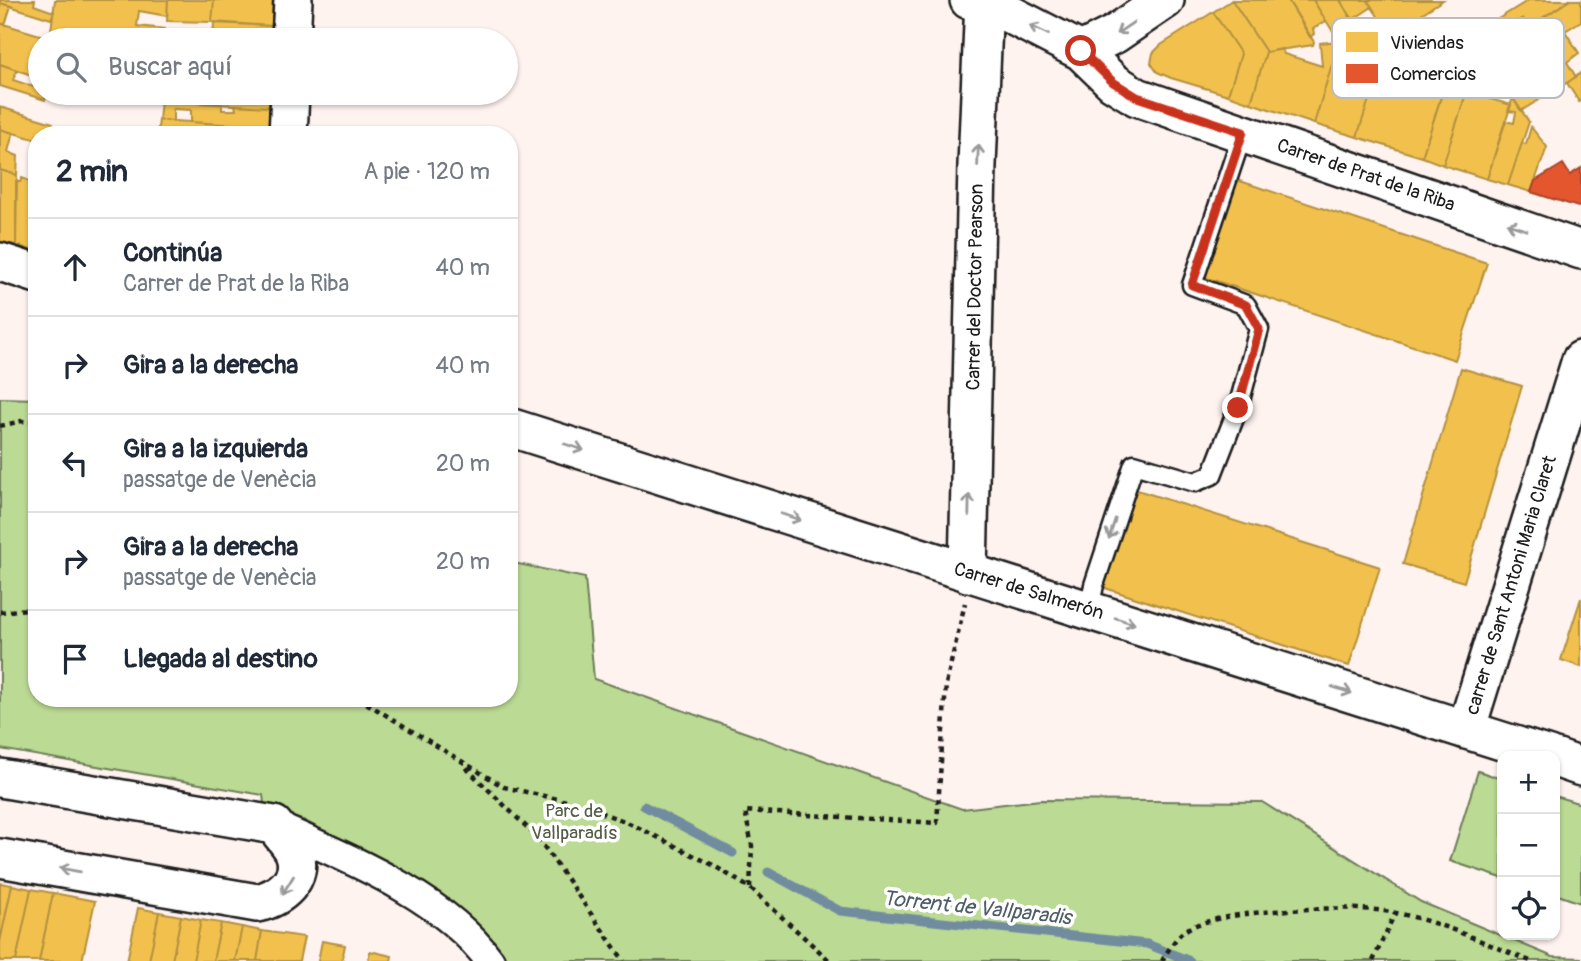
<!DOCTYPE html>
<html lang="es">
<head>
<meta charset="utf-8">
<style>
  :root { --surface:#fff; --page:#f2f2f3; --text:#1f2937; --muted:#747a83; --line:#e0e1e3 }
  body { margin:0; font-family:Pangolin,sans-serif; background:var(--page); color:var(--text) }
  .controls { position:absolute; right:21px; bottom:21px; display:grid; overflow:hidden; border-radius:14px; box-shadow:0 2px 5px #0004 }
  .controls button { width:63px; height:63px; display:grid; place-items:center; padding:0; border:0; border-bottom:2px solid var(--line); background:var(--surface); color:var(--text); font:35px sans-serif }
  .stop { position:absolute; width:21px; height:21px; margin:-16px; border:5px solid #c8321e; border-radius:50%; background:#fff }
  .stop.end { background:#c8321e; border-color:#fff; box-shadow:0 2px 7px #0008 }
  .list { margin:0; padding:0; list-style:none }
  h2 { display:flex; justify-content:space-between; align-items:center; height:91px; margin:0; padding:0 28px; font-size:30px }
  h2 small { font-size:23px; font-weight:400; color:var(--muted) }
  .list li { display:grid; grid-template-columns:46px 1fr auto; gap:21px; align-items:center; box-sizing:border-box; height:98px; padding:0 28px; border-top:2px solid var(--line) }
  .list b { display:block; font-size:26px; white-space:nowrap }
  .list p { margin:0; font-size:23px; white-space:nowrap; color:var(--muted) }
  .list em { font-size:23px; font-style:normal; color:var(--muted) }
  .icon { flex:none; width:38px; height:38px; fill:none; stroke:currentColor; stroke-width:2; stroke-linecap:round; stroke-linejoin:round }
  .map { position:relative; flex:none; width:1581px; height:961px; overflow:hidden }
  .search { position:absolute; background:var(--surface); box-shadow:0 2px 5px #0004; left:28px; top:28px; width:490px; height:77px; display:flex; align-items:center; gap:18px; box-sizing:border-box; padding:0 24px; border-radius:38px; color:var(--muted); font-size:26px }
  .panel { position:absolute; background:var(--surface); box-shadow:0 2px 5px #0004; left:28px; top:126px; width:490px; height:581px; border-radius:28px }
  .map>svg:first-child { display:block }
</style>
</head>
<body>
<div class="map">
<svg width="1581" height="961" viewBox="0 0 1581 961">
  <rect width="100%" height="100%" fill="#fff3f0"/>
  <filter id="ink" filterUnits="userSpaceOnUse"><feTurbulence type="fractalNoise" baseFrequency=".0143" numOctaves="2"/><feDisplacementMap in="SourceGraphic" scale="14" xChannelSelector="R" yChannelSelector="G"/><feConvolveMatrix kernelMatrix="1 2 1 2 8 2 1 2 1" color-interpolation-filters="sRGB"/></filter>
  <g filter="url(#ink)">
    <path fill="#bbda93" stroke="#6c7b58" stroke-width="2" d="M0 398 37 399V698H509V562L585 578 594 679 962 809 1040 800 1262 802 1421 902 1553 957 1581 958V961H504L483 935 363 852 303 820 265 811 263 795 0 749Z
      M1478 771 1502 779V878L1450 861Z
      M1555 796 1581 804V903L1555 894Z"/>
    <path fill="#f2c14e" stroke="#b2903f" stroke-width="2" d="M0 0H35L34 5 54 12 51 19 0 3Z
      M55 0H168L167 16 139 11 137 26 165 29V40L50 38Z
      M168 0H214L212 22 167 21Z
      M214 0H273L272 26 212 22Z
      M1232 0H1288L1314 42 1313 45 1266 52Z
      M1232 0 1266 52 1251 103 1228 95 1241 54 1213 12Z
      M1288 0H1313L1326 21 1313 29 1314 34 1310 37Z
      M1313 0H1340L1352 18 1332 30Z
      M1340 0H1367L1372 7 1352 20Z
      M1367 0H1443L1390 34Z
      M1529 0H1570L1528 27 1523 18 1489 36 1496 49 1486 55 1472 35Z
      M1570 0H1581V21L1497 74 1486 55Z
      M0 3 11 6 5 25 0 23Z
      M1213 12 1241 54 1228 95 1171 78 1157 72 1151 63 1153 53 1161 45Z
      M0 23 50 38 40 40V78L0 64Z
      M214 23 272 26V40H209H213Z
      M1464 23 1481 48 1443 165 1422 157Z
      M1565 31 1579 53 1567 62 1576 77 1521 111 1497 74Z
      M1390 34 1455 53 1422 157 1357 137Z
      M1390 34 1357 137 1314 124 1339 41Z
      M1339 41 1314 124 1251 103 1266 52 1282 49 1284 54 1322 66 1320 43Z
      M0 64 17 70 13 80 40 89V93H47L45 100 0 86Z
      M1581 73V100L1579 102 1567 83Z
      M1469 84 1490 90 1487 98 1511 105 1487 179 1443 165Z
      M162 93H177L176 101 161 100Z
      M199 93H270L269 107 198 103Z
      M1513 98 1529 122 1508 185 1487 179 1505 121 1514 123 1516 112 1508 111Z
      M161 100 222 104V110H236L235 105 269 107V127L191 122V110L173 109V121L159 120Z
      M0 107 53 123 51 132 43 129 41 135H37V140L0 129Z
      M159 120 269 127V135H157Z
      M1531 127 1547 147 1531 192 1508 185 1522 143 1526 144Z
      M0 129 13 133 8 152 18 156 17 175 0 170Z
      M0 170 17 175 16 245 12 244 11 249 0 245Z
      M22 178 37 184V252L16 245V181L20 182Z
      M1237 180 1487 263 1455 360 1204 277Z
      M1461 368 1522 386 1464 582 1403 564Z
      M1134 489 1380 567 1349 666 1102 587Z
      M1581 598V667L1561 660Z
      M0 883 12 885 0 942Z
      M12 885 31 889 16 961H0V942Z
      M31 889 53 893 39 961H16Z
      M53 893 95 901 82 961H39Z
      M138 908 159 912 149 961H127Z
      M159 912 181 916 172 961H149Z
      M181 916 201 920 193 961H172Z
      M201 920 221 923 213 961H193Z
      M221 923 242 927 235 961H213Z
      M242 927 262 931 257 961H235Z
      M262 931 304 937 299 961H257Z
      M322 941 345 945 342 961H318Z
      M370 951 392 956 391 961H368Z"/>
    <path fill="#e4572e" stroke="#a84529" stroke-width="2" d="M1563 164 1570 175 1581 168V205L1578 207 1531 192 1535 181Z"/>
    <g fill="none" stroke-linecap="round" stroke-linejoin="round">
      <path stroke="#718c9f" stroke-width="9" d="M644 806 733 853
        M768 872 840 911 1147 944 1190 961"/>
      <g stroke="#1c1c1c" stroke-width="23">
        <path id="service" d="M1089 609 1094 585 1134 464 1195 482 1212 475 1238 408 1259 329 1246 305 1192 285 1243 132"/>
      </g>
      <g stroke="#1c1c1c" stroke-width="33">
        <path id="pedestrian" d="M276 826C347 858 443 896 490 961"/>
      </g>
      <g stroke="#1c1c1c" stroke-width="42">
        <path id="minor" d="M969 0 984 1 1081 51 1113 82 1137 97 1581 250
          M291 40 293 0
          M1081 51 1115 34 1165 0
          M288 135 290 93
          M0 262 37 274
          M509 427 1549 756
          M968 573 977 165 984 0
          M1466 730 1581 360
          M1555 758 1581 767
          M0 778 274 825C280 833 290 843 294 852 305 879 280 898 257 903L0 858"/>
      </g>
      <path stroke="#1c1c1c" stroke-width="4.5" stroke-dasharray="5 5" stroke-linecap="butt" d="M0 426 22 421 37 422
        M0 612 37 608
        M358 698 504 787 571 802 627 822 711 864 750 888 830 961
        M466 768 538 838 624 961
        M750 888 752 846 745 811 937 823 946 684 965 603
        M1162 961C1167 952 1176 937 1184 931 1216 909 1344 905 1384 911 1434 918 1483 943 1530 961
        M1373 961 1395 913"/>
      <use href="#service" stroke="#fff" stroke-width="18"/>
      <use href="#pedestrian" stroke="#fff" stroke-width="28"/>
      <use href="#minor" stroke="#fff" stroke-width="37"/>
    </g>
    <defs><path id="oneway-shaft" d="M-6 0H5M1.5-3L5.5 0L1.5 3" fill="none" stroke-width="1.6" stroke-linecap="round" stroke-linejoin="round" transform="scale(1.75)"/></defs>
    <g stroke="#999">
      <use href="#oneway-shaft" transform="translate(1125 28) rotate(146)"/>
      <use href="#oneway-shaft" transform="translate(1039 30) rotate(-154)"/>
      <use href="#oneway-shaft" transform="translate(978 155) rotate(-88)"/>
      <use href="#oneway-shaft" transform="translate(1517 227) rotate(-161)"/>
      <use href="#oneway-shaft" transform="translate(574 447) rotate(18)"/>
      <use href="#oneway-shaft" transform="translate(969 505) rotate(-89)"/>
      <use href="#oneway-shaft" transform="translate(791 517) rotate(18)"/>
      <use href="#oneway-shaft" transform="translate(1112 529) rotate(108)"/>
      <use href="#oneway-shaft" transform="translate(1125 621) rotate(18)"/>
      <use href="#oneway-shaft" transform="translate(1342 690) rotate(18)"/>
      <use href="#oneway-shaft" transform="translate(70 870) rotate(-170)"/>
      <use href="#oneway-shaft" transform="translate(288 885) rotate(122)"/>
    </g>
  </g>
  <g fill="none" stroke-linecap="round" stroke-linejoin="round" filter="url(#ink)">
    <path stroke="#c8321e" stroke-width="9" d="M1081 51 1113 82 1137 97 1243 132 1192 285 1246 305 1259 329 1238 408"/>
  </g>
  <g text-anchor="middle" dominant-baseline="central" stroke-width="7" stroke-linejoin="round" paint-order="stroke">
    <g font-size="19" fill="#1c1c1c" stroke="#fff">
      <text transform="translate(1366 175) rotate(19)">Carrer de Prat de la Riba</text>
      <text transform="translate(975 287) rotate(-89)">Carrer del Doctor Pearson</text>
      <text transform="translate(1511 585) rotate(-73)">carrer de Sant Antoni Maria Claret</text>
      <text transform="translate(1029 591) rotate(17)">Carrer de Salmerón</text>
    </g>
    <g font-size="19" fill="#545e46" stroke="#fff">
      <text x="574" y="811">Parc de<tspan x="574" dy="22">Vallparadís</tspan></text>
    </g>
    <g font-size="21" font-style="italic" fill="#4e5d68" stroke="#fff">
      <text transform="translate(977 908) rotate(6)">Torrent de Vallparadis</text>
    </g>
  </g>
  <rect x="1332" y="18" width="232" height="80" rx="10" fill="#fff" stroke="#bbb" stroke-width="2"/>
  <rect x="1346" y="32" width="32" height="20" fill="#f2c14e"/>
  <rect x="1346" y="64" width="32" height="19" fill="#e4572e"/>
  <g font-size="19" fill="#1c1c1c">
    <text x="1390" y="49">Viviendas</text>
    <text x="1390" y="80">Comercios</text>
  </g>
</svg>
<div class="controls">
<button>+</button>
<button>−</button>
<button><svg class="icon" aria-label="locate" viewBox="0 0 24 24"><circle cx="12" cy="12" r="6"/><path d="M12 2v4M12 18v4M2 12h4M18 12h4"/></svg></button>
</div>
<div class="stop" style="left:1081px;top:51px"></div>
<div class="stop end" style="left:1238px;top:408px"></div>
<div class="search"><svg class="icon" aria-label="search" viewBox="0 0 24 24"><circle cx="10" cy="10" r="6"/><path d="M15 15l6 6"/></svg>Buscar aquí</div>
<section class="panel">
<h2>2 min<small>A pie · 120 m</small></h2>
<ul class="list">
<li><svg class="icon" aria-label="ahead" viewBox="0 0 24 24"><path d="M12 20V5M6 11l6-6 6 6"/></svg><div><b>Continúa</b><p>Carrer de Prat de la Riba</p></div><em>40 m</em></li>
<li><svg class="icon" aria-label="right" viewBox="0 0 24 24"><path d="M7 20v-9h11M14 6l5 5-5 5"/></svg><div><b>Gira a la derecha</b></div><em>40 m</em></li>
<li><svg class="icon" aria-label="left" viewBox="0 0 24 24"><path d="M17 20v-9H6M10 6l-5 5 5 5"/></svg><div><b>Gira a la izquierda</b><p>passatge de Venècia</p></div><em>20 m</em></li>
<li><svg class="icon" aria-label="right" viewBox="0 0 24 24"><path d="M7 20v-9h11M14 6l5 5-5 5"/></svg><div><b>Gira a la derecha</b><p>passatge de Venècia</p></div><em>20 m</em></li>
<li><svg class="icon" aria-label="arrive" viewBox="0 0 24 24"><path d="M6 21V4h12l-3 4 3 4H6"/></svg><div><b>Llegada al destino</b></div></li>
</ul>
</section>
</div>
</body>
</html>
